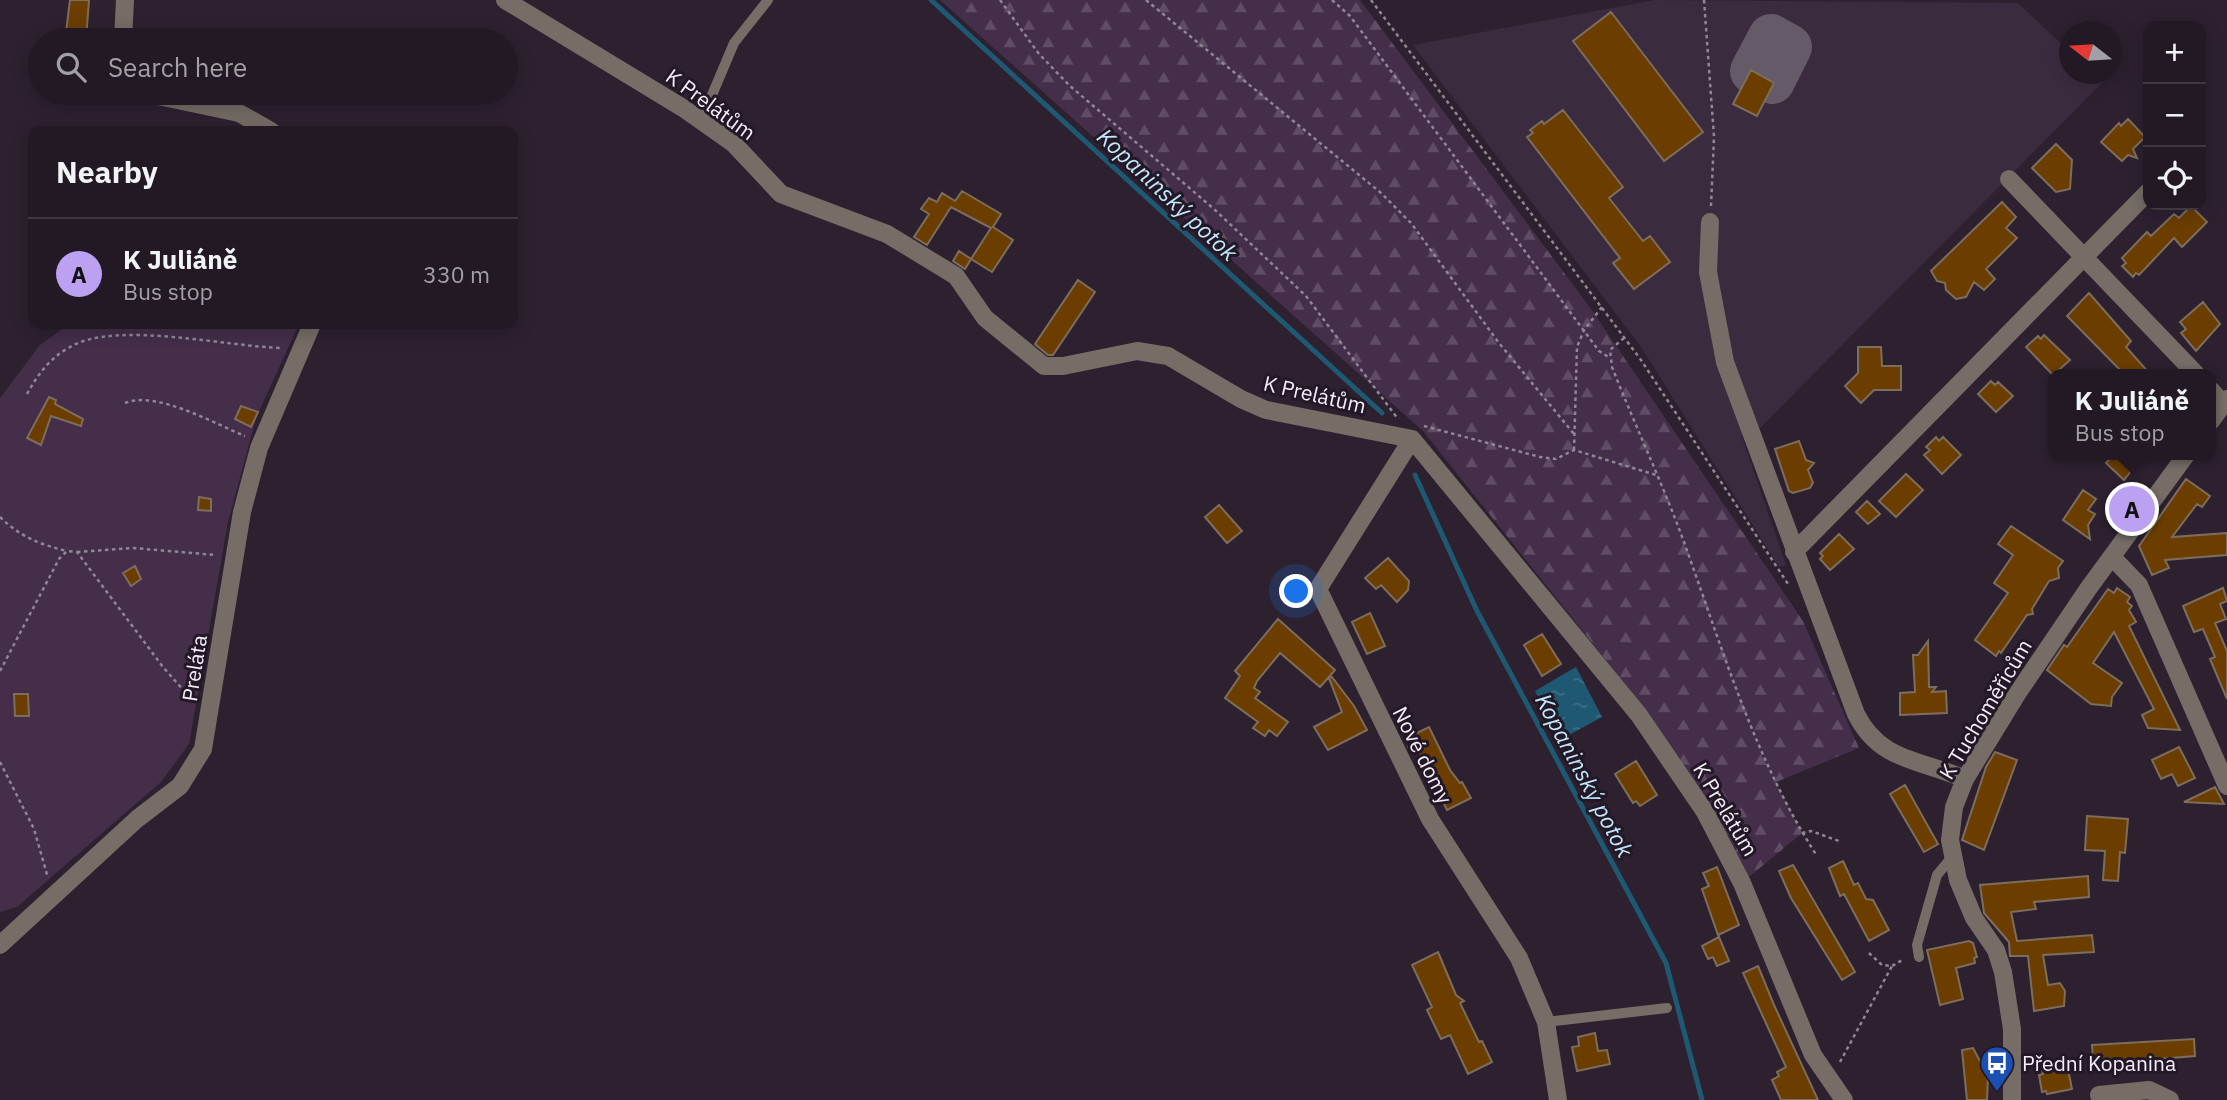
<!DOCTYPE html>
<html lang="en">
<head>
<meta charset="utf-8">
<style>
  :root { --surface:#221924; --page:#2e2631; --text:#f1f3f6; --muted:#a2a0a6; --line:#3f3841; --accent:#bca0f2 }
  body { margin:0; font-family:"IBM Plex Sans",sans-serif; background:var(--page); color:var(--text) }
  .controls { position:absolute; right:21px; top:21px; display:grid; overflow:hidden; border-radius:14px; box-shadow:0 4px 18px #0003 }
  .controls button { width:63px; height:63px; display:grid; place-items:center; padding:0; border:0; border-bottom:2px solid var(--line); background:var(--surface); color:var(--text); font:35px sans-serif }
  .compass { position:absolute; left:2059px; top:21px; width:63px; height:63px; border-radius:50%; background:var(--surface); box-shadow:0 4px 18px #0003; rotate:287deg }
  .you { position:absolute; left:1297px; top:592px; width:24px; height:24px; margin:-18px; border:5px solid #fff; border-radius:50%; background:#1a73e8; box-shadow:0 0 0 10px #1a73e833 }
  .badge { display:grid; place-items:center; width:46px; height:46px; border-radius:50%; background:var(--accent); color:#111; font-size:23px; font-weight:700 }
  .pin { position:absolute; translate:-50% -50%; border:4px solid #fff; box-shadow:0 2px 7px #0006 }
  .popup { position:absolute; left:2048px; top:369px; width:168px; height:91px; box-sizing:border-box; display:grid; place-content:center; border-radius:14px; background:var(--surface); filter:drop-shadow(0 2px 5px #0005); font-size:23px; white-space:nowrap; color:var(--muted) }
  .popup b { font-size:26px; color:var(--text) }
  .popup::after { content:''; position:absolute; left:50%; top:100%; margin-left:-14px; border:14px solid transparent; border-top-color:var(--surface) }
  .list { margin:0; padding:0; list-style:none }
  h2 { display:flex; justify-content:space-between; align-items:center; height:91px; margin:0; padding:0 28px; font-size:30px }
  h2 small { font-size:23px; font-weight:400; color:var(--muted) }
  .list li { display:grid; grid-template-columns:46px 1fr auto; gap:21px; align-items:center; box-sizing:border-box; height:112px; padding:0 28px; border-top:2px solid var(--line) }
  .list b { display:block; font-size:26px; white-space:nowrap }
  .list p { margin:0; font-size:23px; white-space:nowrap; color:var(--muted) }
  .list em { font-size:23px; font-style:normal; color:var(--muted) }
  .icon { flex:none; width:38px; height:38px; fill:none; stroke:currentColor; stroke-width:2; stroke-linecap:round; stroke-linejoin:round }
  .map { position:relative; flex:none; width:2227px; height:1100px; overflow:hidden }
  .search { position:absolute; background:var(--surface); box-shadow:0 4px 18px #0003; left:28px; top:28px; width:490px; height:77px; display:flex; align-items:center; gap:18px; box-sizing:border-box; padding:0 24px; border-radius:38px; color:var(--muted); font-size:26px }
  .panel { position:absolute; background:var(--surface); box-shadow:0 4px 18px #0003; left:28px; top:126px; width:490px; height:203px; border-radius:14px }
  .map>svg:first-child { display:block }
</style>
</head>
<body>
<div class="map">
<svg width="2227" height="1100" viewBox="0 0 2227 1100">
  <defs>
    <pattern id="forest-firs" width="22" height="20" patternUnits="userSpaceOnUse" patternTransform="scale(1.75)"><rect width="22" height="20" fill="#442e4a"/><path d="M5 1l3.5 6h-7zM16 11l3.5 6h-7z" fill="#604d65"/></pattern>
    <pattern id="water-ripples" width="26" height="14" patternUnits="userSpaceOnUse" patternTransform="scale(1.75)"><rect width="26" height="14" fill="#1e5872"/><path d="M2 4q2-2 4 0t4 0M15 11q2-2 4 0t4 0" fill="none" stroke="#3f7087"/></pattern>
  </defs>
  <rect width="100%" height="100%" fill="#2d2130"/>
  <path fill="#3b2b3f" d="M1655 0 2018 3 2069 51 2070 74H2094L2103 82 1753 435 1742 437 1786 565 1779 567 1641 347 1413 45Z"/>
  <path fill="#442e4a" d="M69 324H299L256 418 228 522 189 744 161 782 17 907 0 912V398L40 345Z"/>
  <path fill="url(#forest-firs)" d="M940 0H1360L1589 306 1803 621 1859 748 1776 782 1802 833 1749 877 1708 803 1644 708 1423 431Z"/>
  <path fill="url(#water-ripples)" d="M1576 667 1602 717 1560 740 1535 691Z"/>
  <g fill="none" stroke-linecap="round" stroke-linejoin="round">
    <path stroke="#1e5872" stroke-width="5" d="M931 0 1382 413
      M1415 475 1477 611 1666 963 1702 1100"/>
    <path stroke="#645a68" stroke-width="46" d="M1771 37 1789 47 1772 81 1753 71Z"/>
  </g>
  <path fill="#6b3e00" stroke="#7d6d5d" stroke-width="2" d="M70 0H89L86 40H65Z
    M1611 12 1703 132 1664 161 1573 41Z
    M1751 70 1774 83 1757 116 1733 104Z
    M1563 110 1623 187 1609 198 1643 241 1650 236 1670 262 1634 289 1613 263 1620 258 1527 137 1533 133 1530 130 1542 121 1544 124Z
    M2128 119 2145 137 2133 149 2137 158 2128 155 2122 161 2101 142 2119 123 2121 126Z
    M2056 144 2072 160 2070 189 2056 192 2032 168Z
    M962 191 1001 214 993 227 1013 240 992 272 971 259 991 228 951 207 927 245 914 237 929 214 921 209 929 198 937 202 942 193 955 201Z
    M2002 202 2016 217 2006 228 2017 238 1986 269 1995 279 1984 290 1974 282 1966 297 1956 299 1946 290 1945 283 1937 281 1931 271Z
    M2191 206 2207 222 2182 247 2174 238 2139 275 2136 273 2133 277 2122 266 2126 263 2122 258 2147 232 2151 236 2174 214 2179 218Z
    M959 251 971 259 965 269 953 261Z
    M1078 280 1095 292 1053 355H1048L1035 344Z
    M2089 293 2131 341 2126 347 2150 374H2124L2067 316Z
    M2203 302 2220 324 2196 351 2181 333 2186 329 2180 322Z
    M2044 335 2070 360 2053 375 2026 347 2038 336 2041 339Z
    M1858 347H1881L1882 366H1901V390H1874L1861 403 1845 386 1858 373Z
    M1991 381 1995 385 1998 382 2013 396 1996 412 1978 394Z
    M49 397 56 400 55 404 83 419 81 426 51 416 41 445 27 438Z
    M241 406 258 412 251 427 235 419Z
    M1936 437 1939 441 1943 437 1961 455 1942 474 1924 455 1930 450 1926 447Z
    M1799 441 1806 460 1814 463 1808 470 1813 483 1810 488 1793 493 1789 491 1775 449Z
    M2113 455H2143L2124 480 2106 463Z
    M1906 474 1923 490 1896 517 1879 501Z
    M2186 479 2210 496 2202 507 2197 504 2172 537 2227 533V555L2165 560 2169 568 2152 575 2139 546Z
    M2083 490 2096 499 2088 510 2095 514 2088 525 2090 539 2063 520Z
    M199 497 211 499V511L198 510Z
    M1867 501 1880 514 1868 524 1856 512Z
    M1219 505 1242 531 1227 543 1205 517Z
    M2011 526 2063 561 2058 568 2059 578 2049 581 2032 609 2033 614 2027 615 2001 653 1999 651 1996 656 1975 640 2008 593 1994 583 2013 555 1998 544Z
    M1839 534 1854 549 1830 570 1820 559 1823 556 1820 553Z
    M1388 558 1409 581 1408 590 1397 602 1381 585 1376 589 1365 578Z
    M135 566 141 579 131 586 123 573Z
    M2117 588 2130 597 2127 602 2132 606 2129 610 2136 622 2129 626 2180 730 2148 728 2142 715 2154 709 2114 632 2093 663 2122 683 2112 697 2111 706 2091 704 2047 670 2064 645 2067 647 2108 589 2114 593Z
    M2223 588 2227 601 2220 604 2226 619 2215 623 2227 651V699L2210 659 2215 657 2203 629 2194 632 2183 606Z
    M1370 613 1385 646 1367 654 1352 622Z
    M1278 619 1335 670 1320 687 1280 653 1257 681 1254 688 1260 692 1255 698 1288 722 1277 736 1269 730 1265 736 1253 728 1258 722 1225 698 1240 676 1235 671Z
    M1542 634 1561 664 1542 676 1524 645Z
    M1928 641 1929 687H1936L1932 692 1946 691 1947 713 1900 715V693L1915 692 1913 655H1918Z
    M1332 677 1354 706 1367 730 1328 750 1314 727 1342 712 1329 678Z
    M14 694H28L29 716H15Z
    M1429 727 1450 770 1460 783 1462 782 1471 798 1447 810 1435 786 1440 784 1427 756 1422 758 1419 751H1410L1408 747 1415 743 1411 736Z
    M2179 747 2195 778 2178 786 2172 774 2161 779 2152 760Z
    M1995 752 2017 760 1984 850 1962 840 1986 767Z
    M1636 761 1657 795 1640 806 1636 801 1633 803 1615 774Z
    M1905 785 1938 844 1924 852 1890 794Z
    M2215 787 2224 804 2184 802Z
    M2087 816 2128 819 2125 853 2120 852 2118 881 2103 880 2105 851 2085 850Z
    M1843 861 1854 885 1858 883 1866 899 1873 900 1889 930 1869 941 1844 894 1840 896 1829 868Z
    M1793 865 1855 972 1842 980 1791 898 1779 871Z
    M1717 867 1739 925 1718 935 1702 889 1709 886 1703 873Z
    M2088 876 2089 897 2034 902 2036 909 2011 912 2017 941 2092 935 2094 952 2043 955 2048 985 2060 983 2065 991 2064 1006 2034 1011 2028 956H2010L2009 942 1984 913 1980 885Z
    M1719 937 1729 961 1717 966 1713 957 1708 959 1702 946Z
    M1969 941 1973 943 1977 957 1974 958 1975 963 1956 968 1963 999 1940 1005 1927 950Z
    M1438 952 1456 995 1464 1001 1460 1003 1479 1042 1482 1041 1492 1062 1468 1074 1450 1035 1441 1039 1427 1010 1432 1007 1412 965Z
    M1758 966 1774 1005 1818 1100H1781L1772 1080 1779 1076 1777 1072 1786 1067 1743 973Z
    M1595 1033 1598 1051 1607 1050 1610 1064 1577 1071 1572 1047 1579 1046 1578 1037Z
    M2194 1039 2195 1056 2108 1063V1058L2093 1059 2092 1045Z
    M1973 1048 1988 1076 1987 1100H1967L1962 1050Z
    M2067 1064 2072 1089 2047 1094 2046 1091 2042 1092 2039 1075 2043 1074 2042 1069Z"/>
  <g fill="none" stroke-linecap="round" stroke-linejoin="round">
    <path stroke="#918794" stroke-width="2.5" stroke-dasharray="3.5 3.5" stroke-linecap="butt" d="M1000 0 1039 54 1070 86 1214 209 1306 296 1398 419
      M1146 0 1381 193 1411 223 1499 343 1574 434
      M1332 0 1350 16 1599 351 1610 358
      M1371 0 1641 360 1788 584
      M1704 0 1714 137 1711 206
      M1624 338 1610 350 1612 367C1634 423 1660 478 1681 534 1721 643 1753 757 1817 856
      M27 394C38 374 50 358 70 347 115 320 229 347 282 348
      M125 403C156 390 215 424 245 436
      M1424 426 1540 457 1556 459 1574 450 1656 475
      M1574 450 1577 347 1584 330 1602 307
      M0 517C19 536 41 545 67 551
      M77 552 133 548 216 555
      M0 671 59 559 67 551 77 552 163 667 192 700
      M0 762 34 829 48 878
      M1802 833 1811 831 1839 841
      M1869 953 1882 965 1892 966 1904 959
      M1840 1062 1892 966"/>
    <path stroke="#756d66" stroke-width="10" d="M701 121 734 43 768 0
      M1919 957 1917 945 1937 875 1952 857
      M1546 1022 1667 1008"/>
    <path stroke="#756d66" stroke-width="18" d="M505 0 683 108 734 144 781 194 887 234 956 276 985 318 1044 366H1063L1137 351 1168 356 1241 399 1266 410 1412 439 1639 715 1705 812 1742 883 1813 1055 1844 1100
      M123 40 125 0
      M144 93 239 113 271 131
      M2009 179 2196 374
      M1710 222 1708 272 1725 362 1856 714C1880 762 1920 759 1965 779
      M2211 390 2223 404
      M1412 439 1318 589 1430 819 1519 958 1546 1022 1558 1100
      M1794 552 2148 192
      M2112 557 2139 585 2227 786
      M0 945 137 819 180 786 203 749 242 512 259 448 312 324
      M2099 1095 2149 1090 2170 1100"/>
    <path stroke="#756d66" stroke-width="18" d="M2211 421 2227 399
      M2012 1100V1029L2003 972 1996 950 1974 918 1958 880 1950 840 1954 807 1965 779 2017 694 2088 589 2186 455"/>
  </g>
  <defs>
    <g id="bus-pin" transform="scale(1.75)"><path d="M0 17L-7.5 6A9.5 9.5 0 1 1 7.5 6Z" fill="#1a4fb4" stroke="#231826"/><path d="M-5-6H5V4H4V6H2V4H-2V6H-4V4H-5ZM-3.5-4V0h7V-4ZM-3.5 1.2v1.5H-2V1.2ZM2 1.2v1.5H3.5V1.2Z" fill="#fff"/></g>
  </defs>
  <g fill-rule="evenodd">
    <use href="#bus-pin" x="1997" y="1063"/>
  </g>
  <g text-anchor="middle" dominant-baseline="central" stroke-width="6" stroke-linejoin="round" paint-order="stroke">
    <g font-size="21" fill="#f5edf7" stroke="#231826">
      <text transform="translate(711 104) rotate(36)">K Prelátům</text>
      <text transform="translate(1315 394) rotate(13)">K Prelátům</text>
      <text transform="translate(194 668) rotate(-81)">Preláta</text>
      <text transform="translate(1985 709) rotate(-59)">K Tuchoměřicům</text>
      <text transform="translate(1423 755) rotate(63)">Nové domy</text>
      <text transform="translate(1726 809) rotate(59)">K Prelátům</text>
    </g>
    <g font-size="21" fill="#f5edf7" stroke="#231826" text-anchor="start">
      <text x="2022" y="1063">Přední Kopanina</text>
    </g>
    <g font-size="23" font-style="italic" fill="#c3e8fd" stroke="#231826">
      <text transform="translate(1168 194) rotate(43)">Kopaninský potok</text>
      <text transform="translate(1585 775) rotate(62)">Kopaninský potok</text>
    </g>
  </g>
</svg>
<div class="controls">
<button>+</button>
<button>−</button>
<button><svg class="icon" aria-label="locate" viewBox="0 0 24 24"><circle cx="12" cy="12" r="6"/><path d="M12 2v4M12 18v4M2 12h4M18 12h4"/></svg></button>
</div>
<svg class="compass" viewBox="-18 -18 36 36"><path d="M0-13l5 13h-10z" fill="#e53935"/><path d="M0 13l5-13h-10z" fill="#a2a0a6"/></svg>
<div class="you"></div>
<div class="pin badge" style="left:2132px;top:509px">A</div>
<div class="popup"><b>K Juliáně</b>Bus stop</div>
<div class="search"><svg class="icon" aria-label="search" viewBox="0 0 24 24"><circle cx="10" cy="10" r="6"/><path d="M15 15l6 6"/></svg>Search here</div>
<section class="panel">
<h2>Nearby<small></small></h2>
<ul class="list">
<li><span class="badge">A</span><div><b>K Juliáně</b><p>Bus stop</p></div><em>330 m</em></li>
</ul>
</section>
</div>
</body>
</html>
